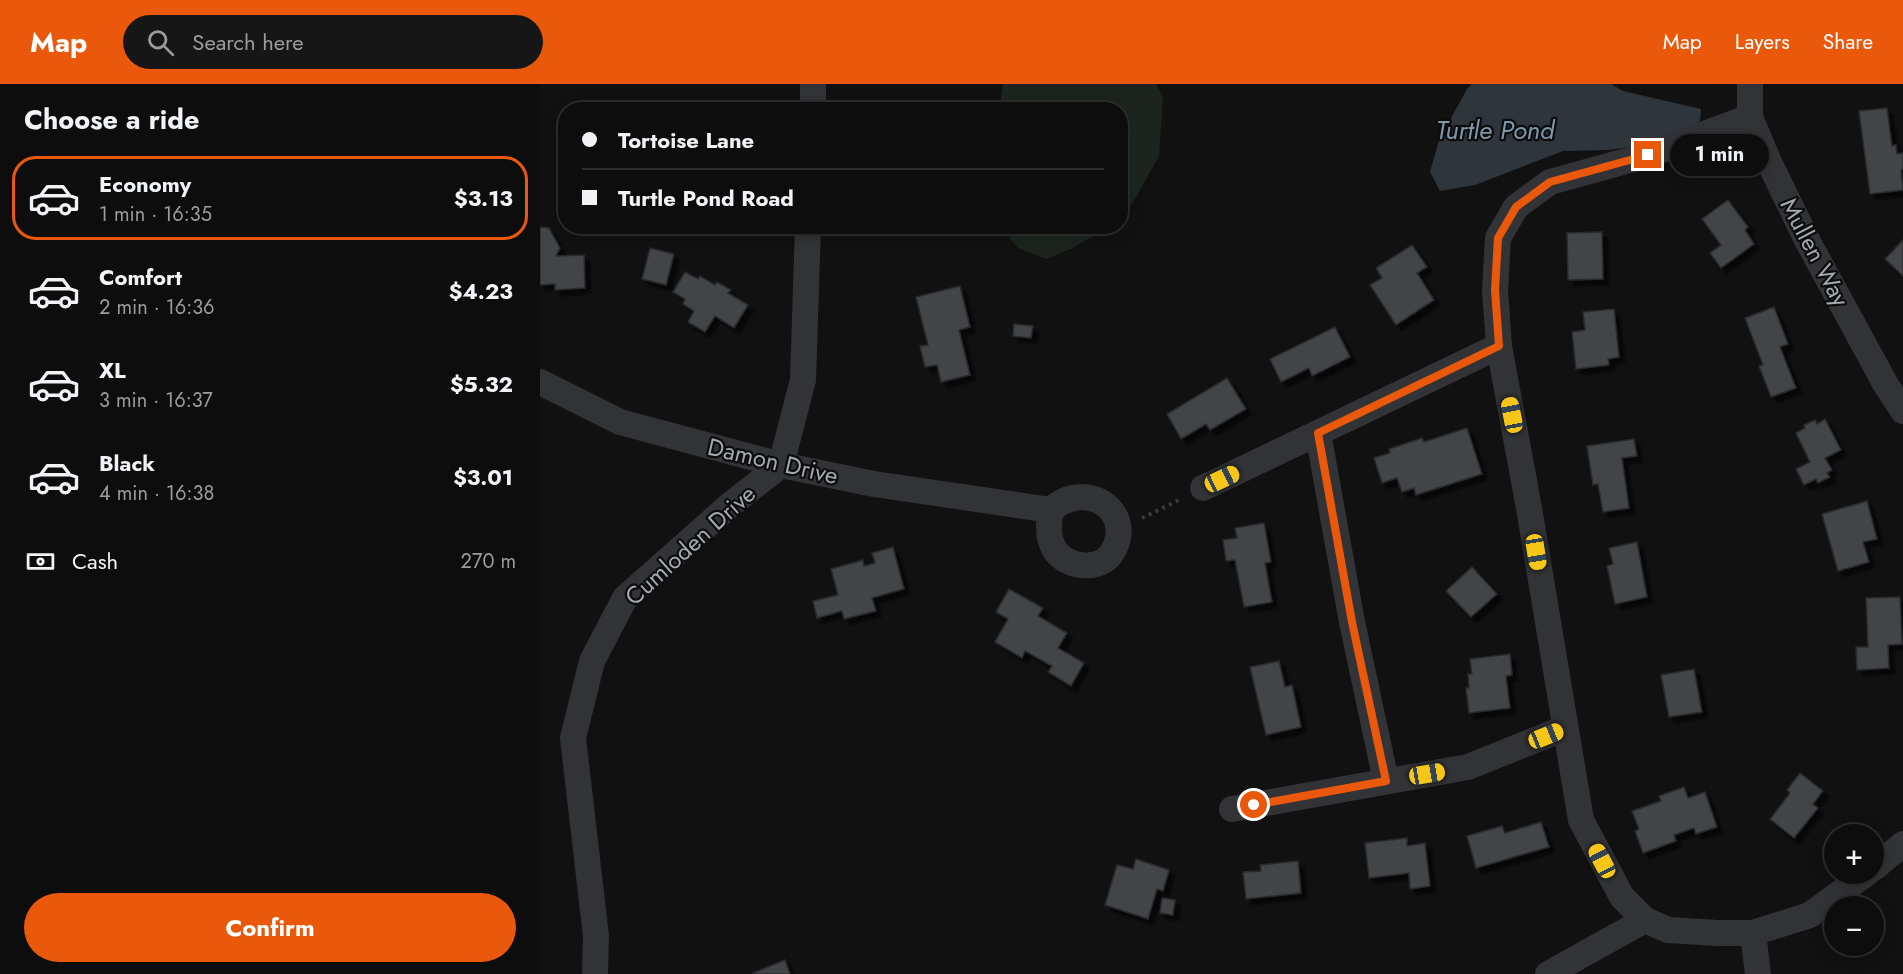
<!DOCTYPE html>
<html lang="en">
<head>
<meta charset="utf-8">
<style>
	body { margin:0; font-family:Jost,sans-serif; background:#161617; color:#f1f3f6; height:100vh; display:flex; flex-direction:column; font-size:22px; white-space:nowrap }
	* { box-sizing:border-box; margin:0 }
	p { font-size:20px; color:#9a9c9e }
	.icon { flex:none; width:33px; height:33px; fill:none; stroke:currentColor; stroke-width:2; stroke-linecap:round; stroke-linejoin:round }
	.map { position:relative; flex:1; overflow:hidden }
	.sheet { display:flex; flex-direction:column; background:#0d0d0e; width:540px }
	.sheet>* { flex:none }
	.banner { position:absolute; left:18px; top:18px; width:570px; height:132px; border-radius:24px; box-shadow:0 3px 15px #0003,0 0 0 2px #2d2d2e; display:grid; align-content:center; height:132px; padding:0 24px; background:#0d0d0e }
	.tools { position:absolute; left:1284px; top:740px; display:grid; gap:12px }
	.tools a { display:grid; place-items:center; width:60px; height:60px; border-radius:50%; background:#0d0d0e; box-shadow:0 3px 15px #0003,0 0 0 2px #2d2d2e; font-size:30px }
	.end { position:absolute; width:27px; height:27px; margin:-14px; border:8px solid #ea580c; background:#fff; box-shadow:0 0 0 3px #fff }
	.from { border-radius:50% }
	.bubble { position:absolute; height:42px; border-radius:21px; background:#0d0d0e; box-shadow:0 3px 15px #0003,0 0 0 2px #2d2d2e; font-size:20px; font-weight:700; line-height:42px; text-align:center }
	.car { position:absolute; width:18px; height:36px; margin:-18px -9px; border-radius:8px; box-shadow:0 0 4px 2px #0007; background:linear-gradient(#f5c518 24%,#345 0 40%,#f5c518 0 76%,#345 0 86%,#f5c518 0) }
	.banner b { display:flex; align-items:center; gap:21px; height:57px; font-size:22px }
	.banner b+b { border-top:2px solid #2d2d2e }
	.banner i { width:15px; height:15px; background:#f1f3f6 }
	ul { padding:0; list-style:none }
	li { display:flex; align-items:center; gap:18px; height:84px; margin:0 12px 9px; padding:0 12px; border:3px solid transparent; border-radius:24px }
	li div { flex:1 }
	li b { display:block; font-size:22px }
	li em { font-style:normal; font-weight:700 }
	li.on { border-color:#ea580c }
	li>.icon { width:54px; height:54px; stroke-width:1.5 }
	h2 { padding:0 24px; font-size:27px; line-height:72px }
	.pay { display:flex; align-items:center; gap:15px; height:66px; padding:0 24px; font-size:22px }
	.pay p { margin-inline-start:auto }
	.cta { display:flex; gap:12px; margin-top:auto; padding:12px 24px }
	.cta a { flex:1; height:69px; border-radius:36px; background:#ea580c; color:#fff; font-size:24px; font-weight:700; line-height:69px; text-align:center }
	header { display:flex; align-items:center; gap:36px; box-sizing:border-box; height:84px; padding:0 30px; background:#ea580c; color:#fff }
	header strong { font-size:28px }
	nav { display:flex; gap:33px; margin-inline-start:auto; font-size:21px }
	.search { width:420px; height:54px; background:#161617; display:flex; align-items:center; gap:15px; box-sizing:border-box; padding:0 21px; border-radius:33px; color:#9a9c9e; font-size:22px }
	main { display:flex; flex:1; min-height:0 }
	.map>svg:first-child { display:block }
	.green { fill:#1d241e }
	.water { fill:#2e363b }
	.building { fill:#424447; stroke:#2b2b2e; stroke-width:1.5; filter:url(#shadow) }
	.lines { fill:none; stroke-linecap:round; stroke-linejoin:round }
	.path { stroke:#383a3d; stroke-width:4; stroke-dasharray:3 4.5; stroke-linecap:butt }
	.minor { stroke:#323336; stroke-width:26 }
	.route { stroke:#ea580c; stroke-width:8 }
	.labels { text-anchor:middle; dominant-baseline:central; stroke-width:4.5; stroke-linejoin:round; paint-order:stroke }
	.street-label { font-size:24px; fill:#a3a9b1; stroke:#0c0c0d }
	.water-label { font-size:26px; font-style:italic; fill:#7d98a9; stroke:#0c0c0d }
</style>
</head>
<body>
<header>
<strong>Map</strong>
<div class="search"><svg class="icon" aria-label="search" viewBox="0 0 24 24"><circle cx="10" cy="10" r="6"/><path d="M15 15l6 6"/></svg>Search here</div>
<nav><a>Map</a><a>Layers</a><a>Share</a></nav>
</header>
<main>
<section class="sheet">
<h2>Choose a ride</h2>
<ul>
<li class="on"><svg class="icon" aria-label="car" viewBox="0 0 24 24"><path d="M5 17H2v-5l4-1 3-4h7l3 4 3 1v5h-3M9 17h6M6 11h13"/><circle cx="7" cy="17" r="2"/><circle cx="17" cy="17" r="2"/></svg><div><b>Economy</b><p>1 min · 16:35</p></div><em>$3.13</em></li>
<li><svg class="icon" aria-label="car" viewBox="0 0 24 24"><path d="M5 17H2v-5l4-1 3-4h7l3 4 3 1v5h-3M9 17h6M6 11h13"/><circle cx="7" cy="17" r="2"/><circle cx="17" cy="17" r="2"/></svg><div><b>Comfort</b><p>2 min · 16:36</p></div><em>$4.23</em></li>
<li><svg class="icon" aria-label="car" viewBox="0 0 24 24"><path d="M5 17H2v-5l4-1 3-4h7l3 4 3 1v5h-3M9 17h6M6 11h13"/><circle cx="7" cy="17" r="2"/><circle cx="17" cy="17" r="2"/></svg><div><b>XL</b><p>3 min · 16:37</p></div><em>$5.32</em></li>
<li><svg class="icon" aria-label="car" viewBox="0 0 24 24"><path d="M5 17H2v-5l4-1 3-4h7l3 4 3 1v5h-3M9 17h6M6 11h13"/><circle cx="7" cy="17" r="2"/><circle cx="17" cy="17" r="2"/></svg><div><b>Black</b><p>4 min · 16:38</p></div><em>$3.01</em></li>
</ul>
<div class="pay"><svg class="icon" aria-label="cash" viewBox="0 0 24 24"><path d="M3 7h18v10H3z"/><circle cx="12" cy="12" r="2"/></svg>Cash<p>270 m</p></div>
<div class="cta"><a>Confirm</a></div>
</section>
<div class="map">
<svg width="1363" height="890" viewBox="0 0 1363 890">
	<defs>
		<filter id="shadow"><feDropShadow dx="5.5" dy="5.5" stdDeviation="1.5" flood-color="#0009"/></filter>
	</defs>
	<rect width="100%" height="100%" fill="#111112"/>
	<!-- green -->
	<g class="green">
		<polygon points="463,0 616,0 623,14 619,72 595,115 581,134 580,26 459,25"/>
		<polygon points="461,143 569,143 531,165 506,175 478,164"/>
	</g>
	<!-- water -->
	<polygon class="water" points="932,0 1071,0 1083,7 1161,25 1160,37 1136,56 1069,66 1023,67 935,101 900,107 890,88 899,56 927,5"/>
	<!-- building -->
	<g class="building">
		<polygon points="1347,24 1352,62 1356,61 1357,70 1363,69 1363,85 1361,86 1363,106 1330,110 1319,27"/>
		<polygon points="1188,116 1208,143 1205,146 1214,160 1181,184 1170,169 1181,161 1162,135"/>
		<polygon points="0,143 9,144 20,164 16,172 44,171 45,204 15,206 15,200 0,201"/>
		<polygon points="1062,148 1063,195 1028,196 1027,149"/>
		<polygon points="1363,156 1363,192 1345,175"/>
		<polygon points="872,161 887,183 877,189 894,216 856,241 830,201 842,194 836,184"/>
		<polygon points="110,164 134,170 126,201 102,195"/>
		<polygon points="145,188 158,195 160,192 175,201 177,198 191,206 188,209 208,221 194,244 175,232 165,248 148,238 154,227 143,220 145,215 133,208"/>
		<polygon points="420,202 430,243 419,246 430,291 401,298 397,281 385,283 380,262 388,261 376,213"/>
		<polygon points="1234,223 1248,260 1240,263 1256,304 1231,313 1219,282 1223,281 1205,234"/>
		<polygon points="1074,225 1079,273 1068,275 1069,281 1036,285 1032,248 1045,246 1043,228"/>
		<polygon points="474,240 493,242 491,254 473,252"/>
		<polygon points="795,243 810,273 772,292 769,284 741,298 730,275"/>
		<polygon points="687,294 706,325 670,346 666,340 641,355 627,330"/>
		<polygon points="1285,335 1301,366 1285,374 1292,386 1287,389 1290,393 1278,399 1276,395 1264,401 1256,385 1270,378 1256,349 1265,344 1264,341 1275,336 1277,340"/>
		<polygon points="927,344 942,390 876,411 874,404 862,408 857,394 842,399 834,374 850,369 849,365 882,354 884,358"/>
		<polygon points="1094,355 1097,372 1082,374 1089,424 1063,428 1058,400 1053,401 1047,362"/>
		<polygon points="1327,417 1337,455 1323,458 1329,478 1298,487 1282,430"/>
		<polygon points="724,439 731,478 725,479 732,518 704,523 695,476 686,477 683,456 697,454 695,444"/>
		<polygon points="1097,458 1107,513 1075,520 1067,482 1073,480 1069,464"/>
		<polygon points="353,463 364,505 332,514 336,527 304,535 302,527 277,534 273,517 298,511 291,485 323,476 324,482 335,479 332,469"/>
		<polygon points="932,483 957,510 931,533 906,507"/>
		<polygon points="469,505 503,524 498,532 527,549 518,564 544,579 531,602 508,588 512,582 485,567 482,574 455,558 468,535 456,528"/>
		<polygon points="1360,513 1362,560 1348,561 1349,584 1317,586 1316,563 1328,563 1326,514"/>
		<polygon points="970,570 972,591 966,592 970,624 929,629 926,604 929,604 928,590 932,590 930,575"/>
		<polygon points="739,577 745,603 752,601 761,643 726,651 710,583"/>
		<polygon points="1154,585 1162,628 1129,633 1121,591"/>
		<polygon points="1260,689 1283,707 1273,720 1278,724 1254,754 1230,735 1250,709 1247,706"/>
		<polygon points="1144,703 1148,714 1165,708 1177,743 1156,750 1154,744 1134,751 1136,757 1103,769 1095,747 1099,745 1092,727 1121,717 1119,712"/>
		<polygon points="1001,738 1009,763 936,784 927,752 962,742 965,749"/>
		<polygon points="867,754 867,762 885,759 890,802 870,805 869,789 829,794 825,759"/>
		<polygon points="596,775 629,786 623,807 617,805 608,835 565,821 577,781 593,785"/>
		<polygon points="758,777 761,809 706,815 703,788 721,787 720,781"/>
		<polygon points="622,814 635,816 633,831 620,829"/>
		<polygon points="245,876 250,890 214,890 213,889"/>
	</g>
	<g class="lines">
		<!-- path -->
		<polyline class="path" points="602,434 641,415"/>
		<!-- minor -->
		<g class="minor">
			<polyline points="1210,0 1210,33 1229,78 1267,156 1346,301 1363,327"/>
			<polyline points="273,26 273,0"/>
			<path d="M0 298 80 338 241 381 334 400 511 426C514 424 518 420 522 418 558 400 595 435 571 470 559 488 525 483 515 466 507 454 508 440 511 426"/>
			<polyline points="778,349 812,538 846,697"/>
			<polyline points="663,404 959,262"/>
			<polyline points="692,725 928,683 1025,644"/>
			<polyline points="1334,784 1363,760"/>
			<polyline points="1105,836 1082,813 1041,736 989,424 959,262 955,206 958,154 976,123 1010,98 1108,71 1210,33"/>
			<polyline points="1213,849 1270,831 1327,789"/>
			<polyline points="55,890 56,852 33,654 52,577 85,514 190,421 241,381 263,296 268,142"/>
			<polyline points="1008,890 1105,836 1128,846 1178,849 1213,849 1218,890"/>
		</g>
	</g>
	<g class="lines">
		<!-- route -->
		<polyline class="route" points="714,721 846,697 812,538 778,349 959,262 955,206 958,154 976,123 1010,98 1108,71"/>
	</g>
	<g class="labels">
		<!-- street labels -->
		<g class="street-label">
			<text transform="translate(1275 168) rotate(62)">Mullen Way</text>
			<text transform="translate(233 377) rotate(13)">Damon Drive</text>
			<text transform="translate(150 461) rotate(-42)">Cumloden Drive</text>
		</g>
		<!-- water labels -->
		<g class="water-label">
			<text x="955" y="46">Turtle Pond</text>
		</g>
	</g>
</svg>
<div class="tools">
<a>+</a>
<a>−</a>
</div>
<i class="end from" style="left:714px;top:721px"></i>
<i class="end" style="left:1108px;top:71px"></i>
<div class="bubble" style="left:1130px;top:50px;width:99px">1 min</div>
<i class="car" style="left:972px;top:331px;rotate:349deg"></i>
<i class="car" style="left:682px;top:395px;rotate:65deg"></i>
<i class="car" style="left:996px;top:468px;rotate:171deg"></i>
<i class="car" style="left:1006px;top:652px;rotate:68deg"></i>
<i class="car" style="left:887px;top:690px;rotate:80deg"></i>
<i class="car" style="left:1062px;top:777px;rotate:332deg"></i>
<div class="banner">
<b><i class="from"></i>Tortoise Lane</b>
<b><i></i>Turtle Pond Road</b>
</div>
</div>
</main>
</body>
</html>
